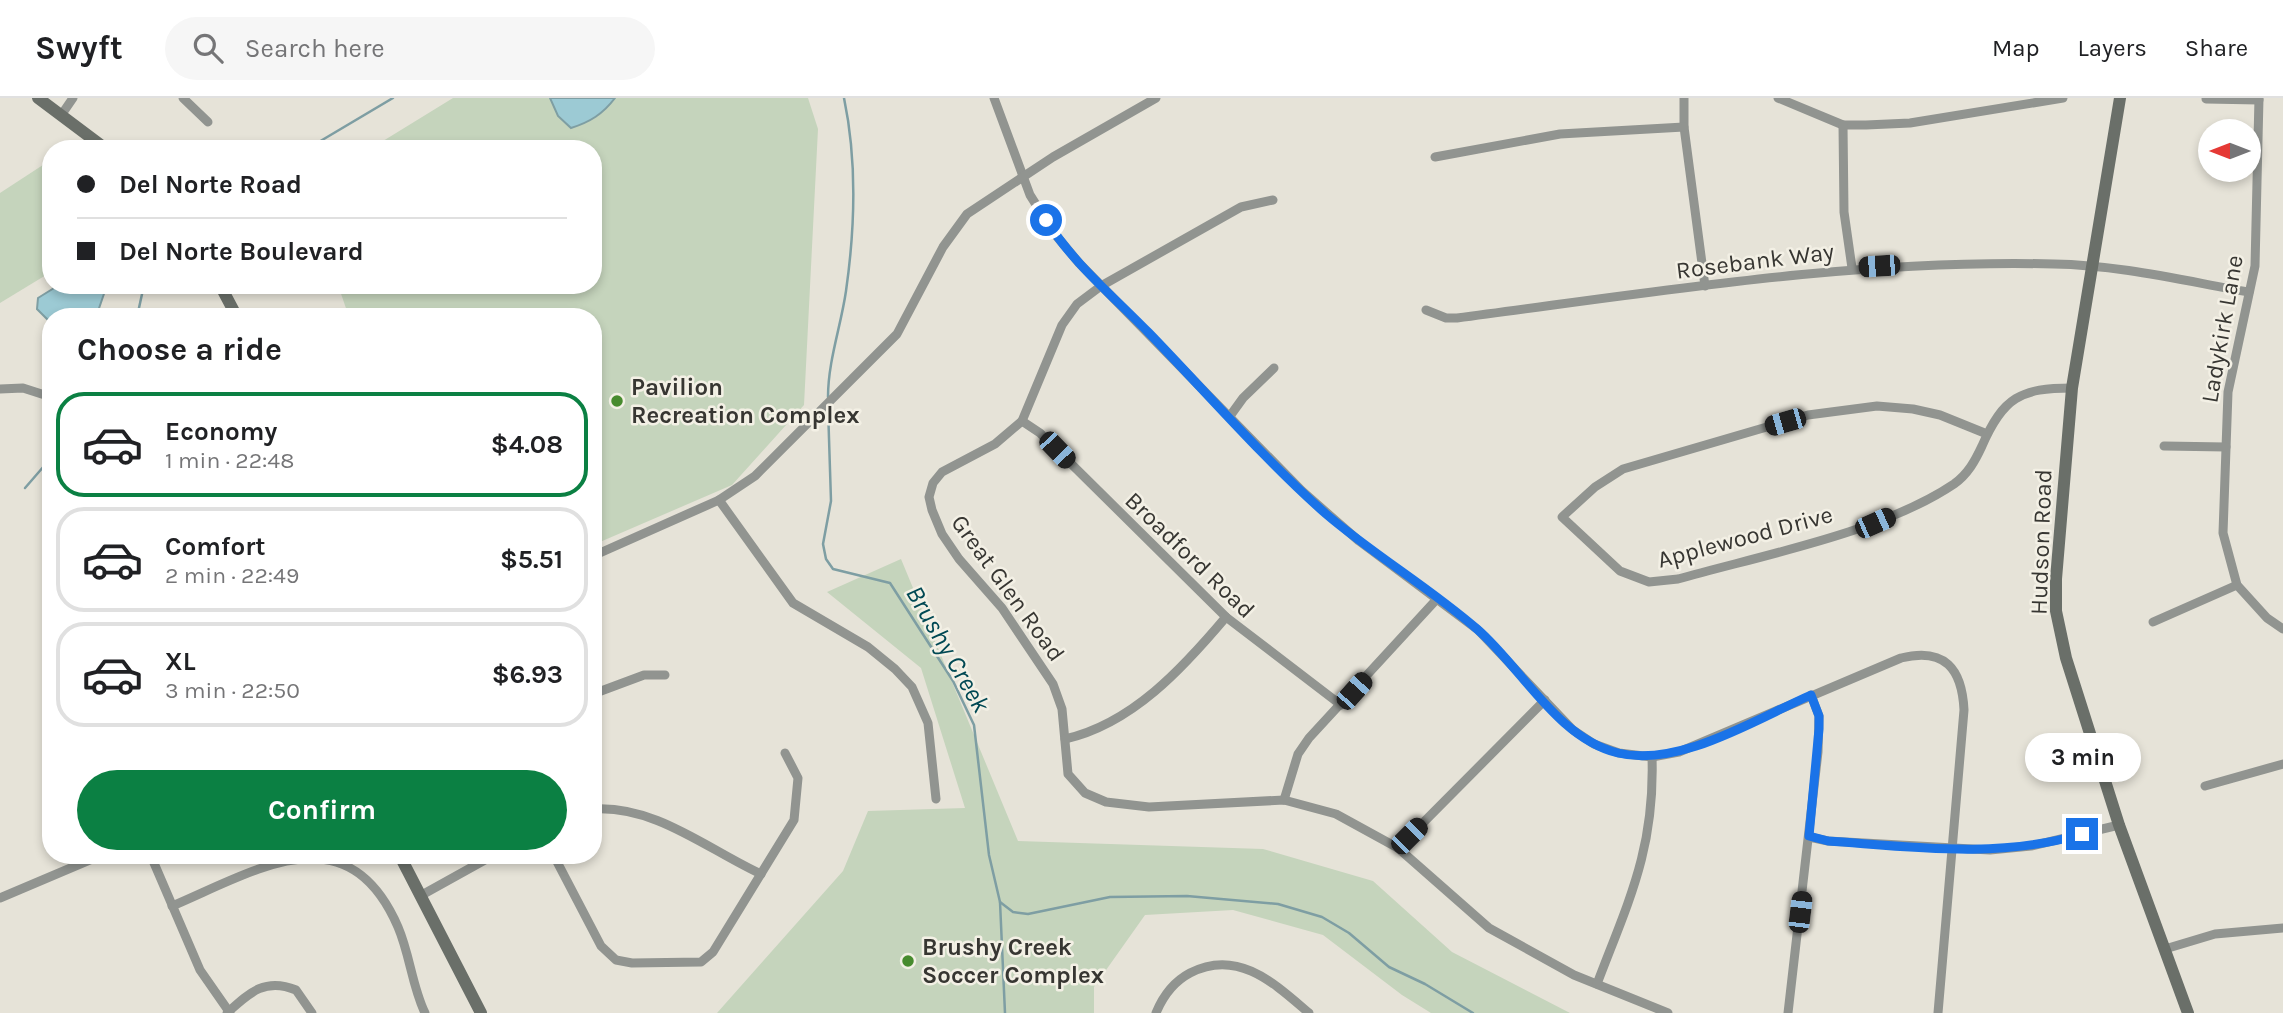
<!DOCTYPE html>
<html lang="en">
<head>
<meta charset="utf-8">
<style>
	body { margin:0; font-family:Karla,sans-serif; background:#f6f6f6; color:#202124; height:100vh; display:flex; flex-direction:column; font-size:26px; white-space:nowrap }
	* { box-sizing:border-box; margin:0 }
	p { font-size:23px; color:#757577 }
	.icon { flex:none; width:38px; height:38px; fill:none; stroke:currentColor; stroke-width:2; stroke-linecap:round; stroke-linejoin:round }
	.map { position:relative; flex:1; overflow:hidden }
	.sheet { position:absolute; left:42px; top:210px; width:560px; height:556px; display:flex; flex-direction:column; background:#fff; border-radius:28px; box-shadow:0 4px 10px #0003 }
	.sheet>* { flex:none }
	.guide { position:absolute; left:42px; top:42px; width:560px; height:154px; border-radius:28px; box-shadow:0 4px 10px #0003; display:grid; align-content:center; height:154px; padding:0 35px; background:#fff }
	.needle { width:46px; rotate:270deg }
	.controls { position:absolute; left:2198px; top:21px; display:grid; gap:14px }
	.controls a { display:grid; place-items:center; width:63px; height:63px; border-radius:50%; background:#fff; box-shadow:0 4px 10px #0003; font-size:35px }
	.end { position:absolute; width:32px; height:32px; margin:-16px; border:9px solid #1a73e8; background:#fff; box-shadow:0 0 0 4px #fff }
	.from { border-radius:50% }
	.bubble { position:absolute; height:49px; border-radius:24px; background:#fff; box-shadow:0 4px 10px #0003; font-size:23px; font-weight:700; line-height:49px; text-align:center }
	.car { position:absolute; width:21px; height:42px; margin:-21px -10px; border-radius:9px; box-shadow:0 0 5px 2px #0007; background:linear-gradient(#222 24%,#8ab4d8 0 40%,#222 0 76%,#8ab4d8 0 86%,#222 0) }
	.guide b { display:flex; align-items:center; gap:24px; height:66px; font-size:26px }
	.guide b+b { border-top:2px solid #e0e0e0 }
	.guide i { width:18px; height:18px; background:#202124 }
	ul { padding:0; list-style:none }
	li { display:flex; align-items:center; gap:21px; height:105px; margin:0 14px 10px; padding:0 21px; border:4px solid #e0e0e0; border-radius:28px }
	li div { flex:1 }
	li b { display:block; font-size:26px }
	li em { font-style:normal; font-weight:700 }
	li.selected { border-color:#0b8043 }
	li>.icon { width:63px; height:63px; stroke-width:1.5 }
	h2 { padding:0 35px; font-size:32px; line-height:84px }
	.primary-button { display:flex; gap:14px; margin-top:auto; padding:14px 35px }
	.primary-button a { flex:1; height:80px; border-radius:42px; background:#0b8043; color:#fff; font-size:28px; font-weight:700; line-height:80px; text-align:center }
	header { display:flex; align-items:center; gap:42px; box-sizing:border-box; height:98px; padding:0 35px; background:#fff; border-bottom:2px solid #e0e0e0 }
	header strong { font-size:33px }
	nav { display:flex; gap:38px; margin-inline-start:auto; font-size:24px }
	.search { width:490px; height:63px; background:#f6f6f6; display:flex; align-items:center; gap:18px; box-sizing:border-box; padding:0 24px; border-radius:38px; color:#757577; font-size:26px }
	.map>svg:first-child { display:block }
	.green { fill:#c5d4bc }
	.water { fill:#9ccad4; stroke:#7e9ea3; stroke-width:2 }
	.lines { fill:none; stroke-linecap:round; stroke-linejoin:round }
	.stream { stroke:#7e9ea3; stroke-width:2.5 }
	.street { stroke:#919490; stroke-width:9 }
	.secondary { stroke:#6a6f69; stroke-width:12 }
	.route { stroke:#1a73e8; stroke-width:9 }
	.poi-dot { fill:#478b2e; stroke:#f3f0e5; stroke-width:2.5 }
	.labels { text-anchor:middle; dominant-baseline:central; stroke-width:5; stroke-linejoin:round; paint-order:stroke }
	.street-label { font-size:24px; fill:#373632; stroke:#f3f0e5 }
	.poi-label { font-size:24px; font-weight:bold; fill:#373632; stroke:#f3f0e5; text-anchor:start }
	.water-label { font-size:26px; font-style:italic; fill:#004853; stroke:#f3f0e5 }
</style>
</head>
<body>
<header>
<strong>Swyft</strong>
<div class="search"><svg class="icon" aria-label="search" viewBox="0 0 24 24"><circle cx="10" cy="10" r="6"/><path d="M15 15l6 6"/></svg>Search here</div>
<nav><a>Map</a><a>Layers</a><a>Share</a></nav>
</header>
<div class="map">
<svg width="2283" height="915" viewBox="0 0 2283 915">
	<rect width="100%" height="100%" fill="#e6e3d8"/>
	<!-- green -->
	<g class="green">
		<polygon points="453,0 808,0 818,31 804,307 732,387 593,447 593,219 349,219 338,187 593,187 593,51 370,51"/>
		<polygon points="49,63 51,174 0,205 0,95"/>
		<polygon points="901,461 1018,743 1263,751 1373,783 1452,854 1570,915 1431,915 1402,897 1323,837 1233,812 1145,817 1094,889 1094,915 717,915 843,773 868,713 965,710 921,570 827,494"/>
	</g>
	<!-- water -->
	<g class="water">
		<path d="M550 0H615C603 16 590 24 571 30L558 18Z"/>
		<polygon points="59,187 107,187 96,219 51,219 51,225 37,211 38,200"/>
	</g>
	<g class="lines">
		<!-- stream -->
		<g class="stream">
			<polyline points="307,51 393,0"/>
			<polyline points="137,219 144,187"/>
			<path d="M828 299C828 263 841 228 846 193 855 130 857 62 844 0"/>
			<polyline points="828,309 831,403 823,446 826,461 833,471 890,485 953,583 974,627 989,757 1000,804 1005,915"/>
			<polyline points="25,390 51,360"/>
			<polyline points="1000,804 1013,814 1028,816 1110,799 1187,798 1278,806 1322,819 1349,835 1389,869 1425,886 1473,915"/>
		</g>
		<!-- street -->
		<g class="street">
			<polyline points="183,0 208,24"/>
			<path d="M994 0 1030 97 1054 135 1079 165 1302 393 1359 443 1478 532 1573 632 1594 646 1619 655 1652 659 1679 654 1901 560C1945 549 1962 571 1964 612L1938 915"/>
			<polyline points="1684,0 1684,29 1705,188"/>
			<polyline points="1778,0 1843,27 1866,27 1910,25 2063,0"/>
			<polyline points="2259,0 2255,168 2228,294 2223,435 2237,487 2267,520 2283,531"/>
			<polyline points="2206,1 2259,2"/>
			<polyline points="62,16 73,0"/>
			<polyline points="1843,27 1844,114 1852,170"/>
			<polyline points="1435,59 1560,36 1684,29"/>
			<polyline points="1273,102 1241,109 1101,188 1077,206 1062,227 1022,323 995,346 942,374 933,385 929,399 932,412 942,436 959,461 1002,510 1053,586 1062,611 1068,676 1085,695 1106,704 1149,709 1284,702 1336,716 1398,750 1489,830 1574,877 1668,915"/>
			<path d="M1426 212 1446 220H1457C1656 194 1853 161 2054 166 2119 167 2185 183 2249 194"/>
			<polyline points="0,291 23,290 51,299"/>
			<polyline points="1230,318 1243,300 1274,270"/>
			<polyline points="1022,323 1040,335 1226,519 1341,607"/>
			<path d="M1987 336 1940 317 1913 311 1877 308 1808 317 1623 371 1595 389 1562 419 1620 473 1649 484 1678 481C1763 457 1883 434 1954 386 1968 376 1975 363 1982 348 2003 299 2021 290 2072 290"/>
			<polyline points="2164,348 2226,349"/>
			<polyline points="719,402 793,505 868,549 895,571 912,589 928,625 936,701"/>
			<polyline points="593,458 719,402 755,378 897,236 943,149 967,116 1053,59 1156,0"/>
			<polyline points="2153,524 2237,487"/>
			<polyline points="593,596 644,577 665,577"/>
			<path d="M1065 641C1132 626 1183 570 1226 519"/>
			<polyline points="2205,688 2283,666"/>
			<polyline points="1284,702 1298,656 1309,640 1436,502"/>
			<path d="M593 711C655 707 707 751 761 776"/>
			<polyline points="1809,739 1828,743 1990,752 2031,748 2119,727"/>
			<polyline points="1398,750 1545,602"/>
			<polyline points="151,758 200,872 230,915"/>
			<polyline points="554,758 601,848 616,862 632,865 701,864 713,854 794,722 798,680 785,655"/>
			<polyline points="420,798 492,758"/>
			<polyline points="0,800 99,758"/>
			<path d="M172 808C255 773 347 712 398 829 410 857 412 888 425 915"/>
			<polyline points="2165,851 2215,836 2283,830"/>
			<path d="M1597 886C1628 804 1655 752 1652 659"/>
			<path d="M227 915C249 895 265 879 296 892L312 915"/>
			<path d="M1156 915C1163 898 1173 884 1190 875 1238 850 1275 886 1309 915"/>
			<polyline points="1788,915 1818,654 1819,618 1811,597"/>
		</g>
		<!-- secondary -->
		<g class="secondary">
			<polyline points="38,0 106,51"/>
			<polyline points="2120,0 2072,290 2056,481 2056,513 2066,560 2119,727 2188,915"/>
			<polyline points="220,187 237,219"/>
			<polyline points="400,758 481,915"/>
		</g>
	</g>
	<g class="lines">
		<!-- route -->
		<path class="route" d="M1046 122C1073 165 1113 198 1149 235 1207 295 1263 360 1326 416 1374 457 1430 490 1477 531 1522 570 1557 640 1618 655 1679 670 1756 621 1811 597L1819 618V631L1809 738 1828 743C1913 749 1998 761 2082 736"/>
	</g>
	<!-- markers -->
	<g class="poi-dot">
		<circle cx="617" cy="303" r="7"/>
		<circle cx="908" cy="863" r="7"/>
	</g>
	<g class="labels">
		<!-- street labels -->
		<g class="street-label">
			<text transform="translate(1755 163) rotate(-7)">Rosebank Way</text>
			<text transform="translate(2222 231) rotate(-80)">Ladykirk Lane</text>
			<text transform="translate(1745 439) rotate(-15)">Applewood Drive</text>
			<text transform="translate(2041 444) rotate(-88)">Hudson Road</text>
			<text transform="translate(1190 457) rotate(44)">Broadford Road</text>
			<text transform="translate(1008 490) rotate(54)">Great Glen Road</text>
		</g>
		<!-- poi labels -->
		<g class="poi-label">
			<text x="631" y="289">Pavilion<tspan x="631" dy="28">Recreation Complex</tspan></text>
			<text x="922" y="849">Brushy Creek<tspan x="922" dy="28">Soccer Complex</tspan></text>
		</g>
		<!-- water labels -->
		<g class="water-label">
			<text transform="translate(948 551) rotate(60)">Brushy Creek</text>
		</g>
	</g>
</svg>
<div class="controls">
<a><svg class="needle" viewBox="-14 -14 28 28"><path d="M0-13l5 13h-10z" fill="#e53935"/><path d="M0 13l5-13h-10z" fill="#757577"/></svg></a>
</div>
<i class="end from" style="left:1046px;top:122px"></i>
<i class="end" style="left:2082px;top:736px"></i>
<div class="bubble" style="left:2025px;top:635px;width:116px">3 min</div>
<i class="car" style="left:1879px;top:168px;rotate:266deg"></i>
<i class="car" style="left:1785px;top:324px;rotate:254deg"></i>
<i class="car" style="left:1057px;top:352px;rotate:136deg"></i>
<i class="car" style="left:1875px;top:425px;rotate:66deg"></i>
<i class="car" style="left:1354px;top:593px;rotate:42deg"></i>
<i class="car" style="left:1409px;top:738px;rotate:45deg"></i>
<i class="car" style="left:1800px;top:814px;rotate:7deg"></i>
<div class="guide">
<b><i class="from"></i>Del Norte Road</b>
<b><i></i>Del Norte Boulevard</b>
</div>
<section class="sheet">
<h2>Choose a ride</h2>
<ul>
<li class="selected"><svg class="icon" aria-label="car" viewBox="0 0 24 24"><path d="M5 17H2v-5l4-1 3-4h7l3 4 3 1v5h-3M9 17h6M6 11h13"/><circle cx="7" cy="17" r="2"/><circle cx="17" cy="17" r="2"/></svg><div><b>Economy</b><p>1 min · 22:48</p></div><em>$4.08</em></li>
<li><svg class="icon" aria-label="car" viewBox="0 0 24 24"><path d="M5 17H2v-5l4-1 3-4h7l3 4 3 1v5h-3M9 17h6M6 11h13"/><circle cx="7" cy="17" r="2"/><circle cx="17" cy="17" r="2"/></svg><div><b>Comfort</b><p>2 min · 22:49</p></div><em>$5.51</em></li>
<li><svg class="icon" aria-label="car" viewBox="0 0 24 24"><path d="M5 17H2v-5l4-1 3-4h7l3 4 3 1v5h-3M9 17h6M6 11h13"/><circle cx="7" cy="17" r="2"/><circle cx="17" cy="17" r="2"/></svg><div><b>XL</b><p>3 min · 22:50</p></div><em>$6.93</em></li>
</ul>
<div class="primary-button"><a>Confirm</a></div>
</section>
</div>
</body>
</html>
